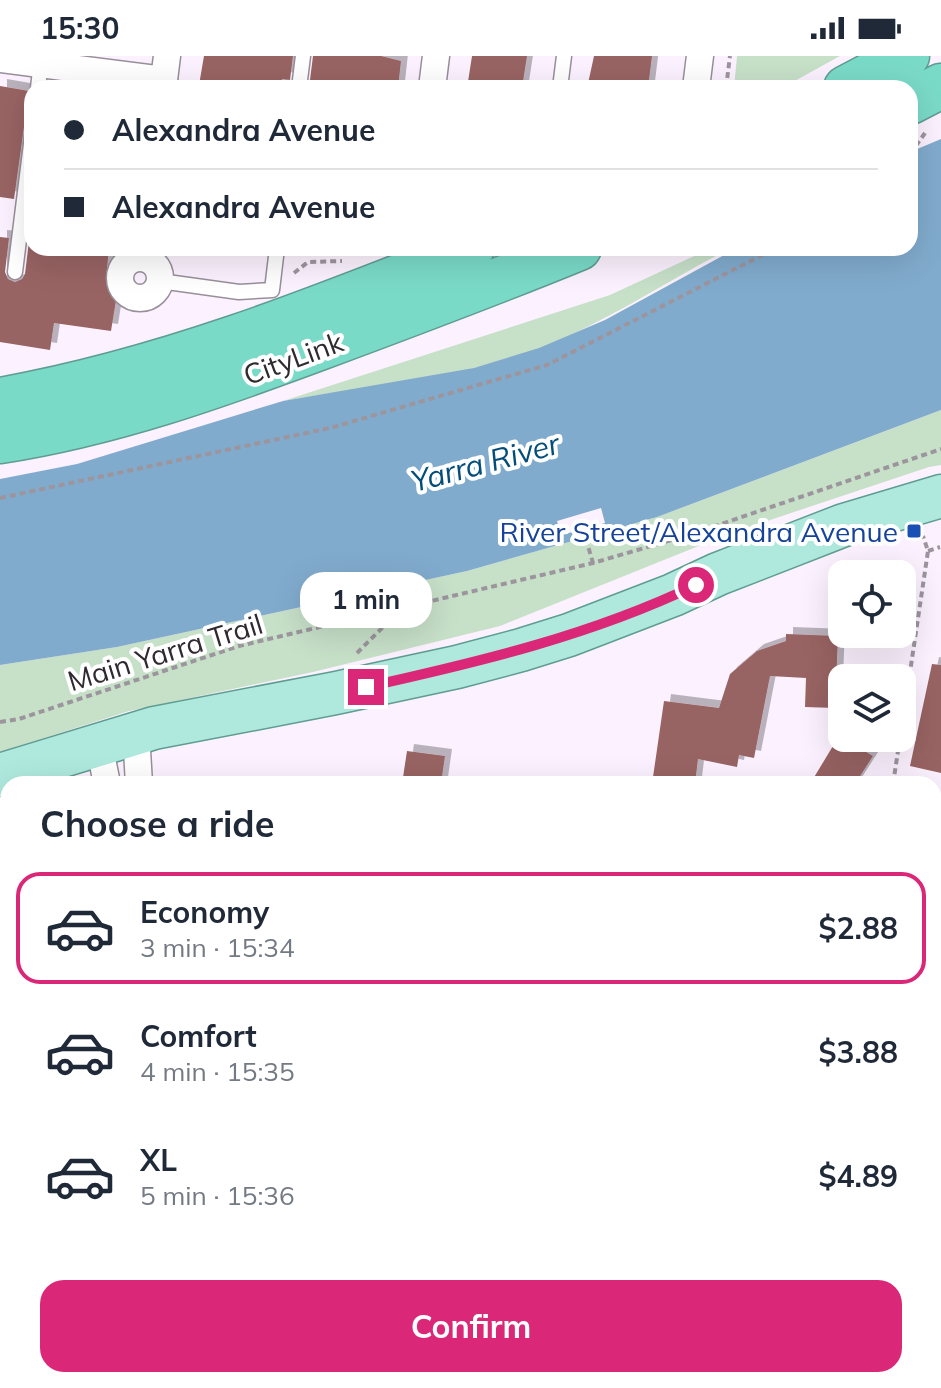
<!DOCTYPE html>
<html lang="en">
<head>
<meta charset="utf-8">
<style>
	body { margin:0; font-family:Mulish,sans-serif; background:#f6f6f7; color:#1f2937; height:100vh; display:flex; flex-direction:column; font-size:30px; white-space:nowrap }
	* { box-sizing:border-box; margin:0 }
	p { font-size:26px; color:#747a83 }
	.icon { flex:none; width:44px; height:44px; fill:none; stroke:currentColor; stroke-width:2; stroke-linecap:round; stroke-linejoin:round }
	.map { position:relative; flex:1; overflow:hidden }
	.drawer { position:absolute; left:0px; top:720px; width:942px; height:612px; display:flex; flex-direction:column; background:#fff; border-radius:24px 24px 0 0; box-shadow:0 8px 32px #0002 }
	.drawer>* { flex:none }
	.top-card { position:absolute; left:24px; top:24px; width:894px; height:176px; border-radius:24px; box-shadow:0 8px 32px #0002; display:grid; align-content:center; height:176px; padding:0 40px; background:#fff }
	.buttons { position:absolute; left:828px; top:504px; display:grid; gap:16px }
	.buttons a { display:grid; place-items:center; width:88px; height:88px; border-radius:16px; background:#fff; box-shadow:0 8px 32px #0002; font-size:40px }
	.end { position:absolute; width:36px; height:36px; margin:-18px; border:10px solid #db2777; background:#fff; box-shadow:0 0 0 4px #fff }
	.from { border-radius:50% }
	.bubble { position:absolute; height:56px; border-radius:24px; background:#fff; box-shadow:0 8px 32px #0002; font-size:26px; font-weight:700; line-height:56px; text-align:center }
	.top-card b { display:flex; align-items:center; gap:28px; height:76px; font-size:30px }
	.top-card b+b { border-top:2px solid #e0e1e3 }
	.top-card i { width:20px; height:20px; background:#1f2937 }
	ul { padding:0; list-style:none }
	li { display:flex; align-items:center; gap:24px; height:112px; margin:0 16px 12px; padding:0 24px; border:4px solid transparent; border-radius:24px }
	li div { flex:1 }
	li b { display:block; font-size:30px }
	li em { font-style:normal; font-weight:700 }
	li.selected { border-color:#db2777 }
	li>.icon { width:72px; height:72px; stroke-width:1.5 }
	h2 { padding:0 40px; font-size:36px; line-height:96px }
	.button { display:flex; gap:16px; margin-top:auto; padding:16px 40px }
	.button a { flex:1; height:92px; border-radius:24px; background:#db2777; color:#fff; font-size:32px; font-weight:700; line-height:92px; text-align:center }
	.status { display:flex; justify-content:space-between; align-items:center; height:56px; padding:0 40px; background:#fff; direction:ltr }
	.status svg { height:22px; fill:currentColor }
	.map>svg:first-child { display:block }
	.green { fill:#c7e0c8 }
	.water { fill:#81abcd }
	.pier { fill:#fcf2ff }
	.building { fill:#986463; filter:url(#shadow) }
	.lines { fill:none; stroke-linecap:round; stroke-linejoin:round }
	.lane-casing { stroke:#998f9b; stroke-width:17 }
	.street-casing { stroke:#998f9b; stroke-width:29 }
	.primary-casing { stroke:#5f9c92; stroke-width:45 }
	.highway-casing { stroke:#5f9c92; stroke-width:47 }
	.path { stroke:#9c959e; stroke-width:4; stroke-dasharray:6 4; stroke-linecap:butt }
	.lane { stroke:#fff; stroke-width:14 }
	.street { stroke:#fff; stroke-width:26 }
	.primary { stroke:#afe9de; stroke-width:42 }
	.highway { stroke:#7adac8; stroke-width:44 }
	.route { stroke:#db2777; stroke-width:10 }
	.transit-dot { fill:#1a4fb4; stroke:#fff; stroke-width:3 }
	.labels { text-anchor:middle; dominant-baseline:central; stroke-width:8; stroke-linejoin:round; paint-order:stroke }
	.street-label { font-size:28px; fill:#2e2a2f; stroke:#fff }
	.transit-label { font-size:28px; fill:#164399; stroke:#fff; text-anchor:end }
	.water-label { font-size:30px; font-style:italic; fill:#034d7a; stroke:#fff }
</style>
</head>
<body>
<div class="status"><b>15:30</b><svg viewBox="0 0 49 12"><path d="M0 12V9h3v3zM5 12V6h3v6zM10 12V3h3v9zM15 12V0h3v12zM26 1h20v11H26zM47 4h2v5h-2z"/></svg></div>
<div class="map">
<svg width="941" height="1332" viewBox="0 0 941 1332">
	<defs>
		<filter id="shadow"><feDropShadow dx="7" dy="-7" stdDeviation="0" flood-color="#0004"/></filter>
	</defs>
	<rect width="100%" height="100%" fill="#fcf2ff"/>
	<!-- green -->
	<g class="green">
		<polygon points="737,0 840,0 782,32 734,32"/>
		<path d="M718 192H731C667 225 608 265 541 292 463 322 366 331 283 345L610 239 705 195Z"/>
		<polygon points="941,354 941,409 929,411 731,477 500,570 313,616 129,655 0,696 0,609 117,591 467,515 657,461"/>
	</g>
	<!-- water -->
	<polygon class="water" points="941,83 941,354 657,461 467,515 117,591 0,609 0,423 77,408 283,345 474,312 539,292 605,264 737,192 910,192 910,96"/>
	<!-- pier -->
	<polygon class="pier" points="601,452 605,467 587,472 590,484 583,486 580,474 561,479 557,465"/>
	<!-- building -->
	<g class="building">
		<polygon points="204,0 293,0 290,24 282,23 281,32 221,32 199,29"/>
		<polygon points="313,0 381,0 401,5 398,32 332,32 332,25 310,24"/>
		<polygon points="472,0 527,0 522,32 467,32"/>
		<polygon points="594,0 652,0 648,32 587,32"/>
		<polygon points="0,30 29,35 14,143 0,141"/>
		<polygon points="0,181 9,182 5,216 8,223 15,226 22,223 25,218 29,185 32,185 32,192 109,192 106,224 119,226 111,275 54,267 50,294 0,286"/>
		<polygon points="786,578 838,580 835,652 805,651 806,622 770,620 754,702 739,699 737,711 698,703 695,728 652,728 664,645 719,652 730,618 757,595 786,585"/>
		<polygon points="932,608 941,609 941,717 910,710"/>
		<polygon points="839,680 873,700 855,728 810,728"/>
		<polygon points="407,695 445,700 441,728 402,728"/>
	</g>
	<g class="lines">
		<!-- lane casing -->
		<g class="lane-casing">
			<g id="lane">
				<polyline points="38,32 41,5"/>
				<polyline points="299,32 303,0"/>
				<polyline points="560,32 564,0"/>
				<polyline points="15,216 32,80"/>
				<polyline points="160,225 239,236 272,234 277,192"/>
				<polyline points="197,1332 198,1324"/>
			</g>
		</g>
		<!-- street casing -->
		<g class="street-casing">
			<g id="street">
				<polyline points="0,3 164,24"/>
				<polyline points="163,32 167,0"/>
				<polyline points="432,32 436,0"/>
				<polyline points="696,32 700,0"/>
				<circle cx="140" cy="222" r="20"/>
				<polyline points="136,677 139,728"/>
				<polyline points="99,688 107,728"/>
				<polyline points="43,1332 44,1324"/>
				<polyline points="357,1332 359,1324"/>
				<polyline points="793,1332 795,1324"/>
			</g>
		</g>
		<!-- primary casing -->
		<g class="primary-casing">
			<polyline id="primary" points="0,719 154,672 336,637 457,611 521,594 569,579 673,539 718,518 844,469 941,440"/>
		</g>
		<!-- highway casing -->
		<g class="highway-casing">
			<g id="highway">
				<polyline points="846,32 907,0"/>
				<polyline points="910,46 941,30"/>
				<path d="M0 344C164 315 318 253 472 192"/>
				<path d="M0 385C111 368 217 330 322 291 408 259 494 227 579 192"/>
			</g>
		</g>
		<!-- path -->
		<g class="path">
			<polyline points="726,32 730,0"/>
			<polyline points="910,98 925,77"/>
			<polyline points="294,217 308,206 342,205"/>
			<polyline points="0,442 330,372 547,309 776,192"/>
			<polyline points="583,473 593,507"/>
			<polyline points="928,495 940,491"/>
			<polyline points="357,597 388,566 394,553"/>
			<polyline points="0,666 19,663 239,590 593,507 692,478 941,393"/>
			<polyline points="902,670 928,495 923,480"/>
			<polyline points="893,728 900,682"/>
		</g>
		<!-- lane -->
		<use href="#lane" class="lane"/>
		<!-- street -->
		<use href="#street" class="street"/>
		<!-- primary -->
		<use href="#primary" class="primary"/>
		<!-- highway -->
		<use href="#highway" class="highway"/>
	</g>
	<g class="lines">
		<!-- route -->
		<path class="route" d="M366 631C479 606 592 579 696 529"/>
	</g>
	<!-- markers -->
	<rect class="transit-dot" x="906" y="467" width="16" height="16" rx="4"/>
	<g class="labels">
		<!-- street labels -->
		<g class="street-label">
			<text transform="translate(293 302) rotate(-20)">CityLink</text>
			<text transform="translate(165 596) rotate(-17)">Main Yarra Trail</text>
		</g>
		<!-- transit labels -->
		<g class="transit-label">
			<text x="898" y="475">River Street/Alexandra Avenue</text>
		</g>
		<!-- water labels -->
		<g class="water-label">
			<text transform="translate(485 406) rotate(-15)">Yarra River</text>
		</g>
	</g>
</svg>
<div class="buttons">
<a><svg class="icon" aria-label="locate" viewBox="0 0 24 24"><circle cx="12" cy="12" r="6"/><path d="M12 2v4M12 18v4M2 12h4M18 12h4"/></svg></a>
<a><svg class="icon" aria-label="layers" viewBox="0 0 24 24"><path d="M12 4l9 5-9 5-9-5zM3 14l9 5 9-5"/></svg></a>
</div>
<i class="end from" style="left:696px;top:529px"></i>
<i class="end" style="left:366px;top:631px"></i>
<div class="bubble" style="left:300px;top:516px;width:132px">1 min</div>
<div class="top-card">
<b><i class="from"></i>Alexandra Avenue</b>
<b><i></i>Alexandra Avenue</b>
</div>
<section class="drawer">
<h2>Choose a ride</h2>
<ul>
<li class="selected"><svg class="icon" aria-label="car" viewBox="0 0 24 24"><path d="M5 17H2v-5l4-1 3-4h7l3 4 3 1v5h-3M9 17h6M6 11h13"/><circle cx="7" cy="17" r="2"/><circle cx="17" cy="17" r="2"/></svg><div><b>Economy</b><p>3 min · 15:34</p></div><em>$2.88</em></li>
<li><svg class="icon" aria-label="car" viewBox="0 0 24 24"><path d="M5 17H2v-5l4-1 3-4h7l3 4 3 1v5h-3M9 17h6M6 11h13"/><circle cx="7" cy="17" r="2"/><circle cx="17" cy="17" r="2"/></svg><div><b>Comfort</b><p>4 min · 15:35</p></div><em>$3.88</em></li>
<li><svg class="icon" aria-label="car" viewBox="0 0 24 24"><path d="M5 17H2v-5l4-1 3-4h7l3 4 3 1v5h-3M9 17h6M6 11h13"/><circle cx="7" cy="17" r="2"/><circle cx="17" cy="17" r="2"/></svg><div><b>XL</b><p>5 min · 15:36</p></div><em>$4.89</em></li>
</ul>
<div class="button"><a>Confirm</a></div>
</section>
</div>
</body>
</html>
